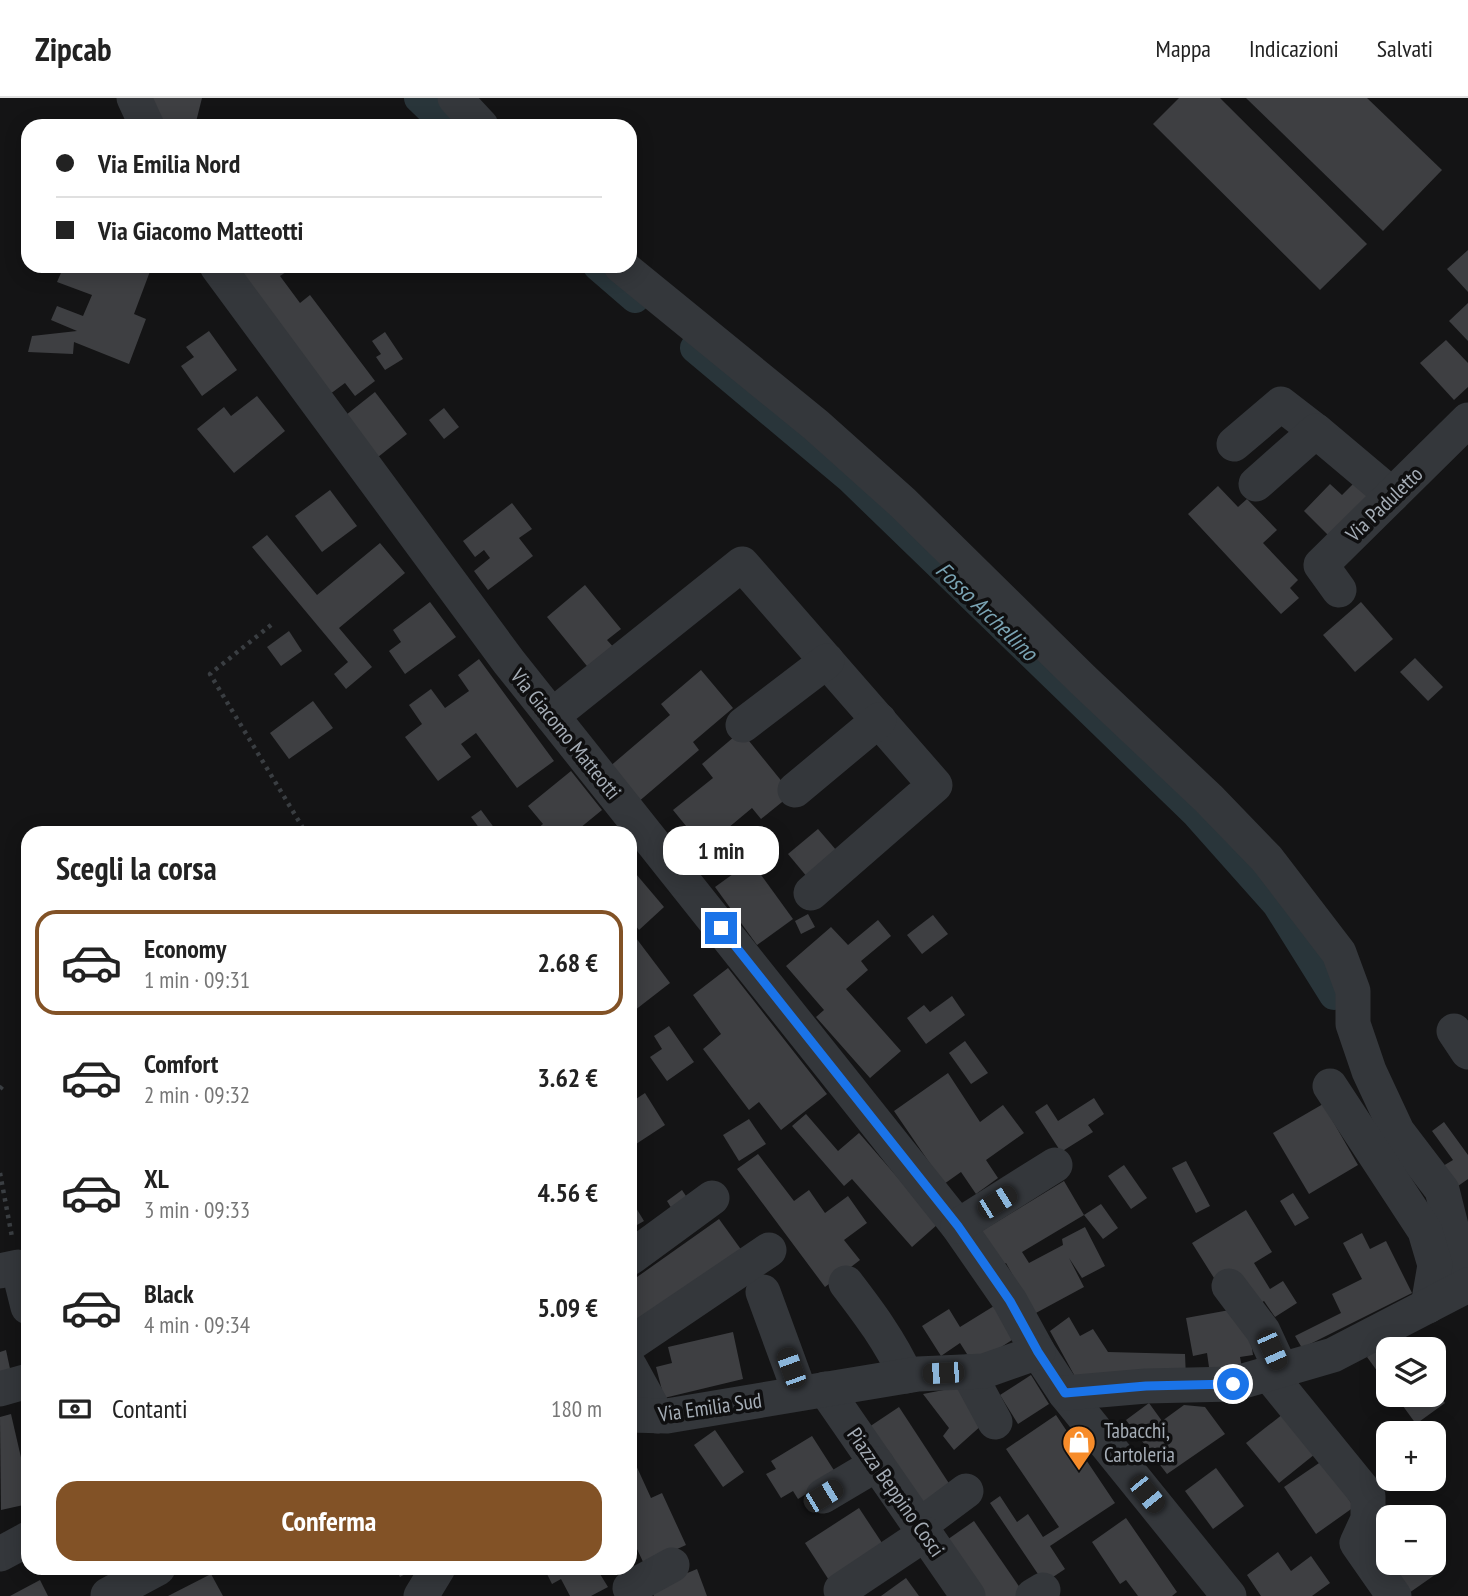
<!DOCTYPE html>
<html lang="it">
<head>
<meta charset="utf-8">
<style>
	body { margin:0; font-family:"PT Sans Narrow",sans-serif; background:#f2f2f2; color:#222; height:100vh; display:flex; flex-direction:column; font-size:26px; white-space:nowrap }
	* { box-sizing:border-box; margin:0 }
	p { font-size:23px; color:#767676 }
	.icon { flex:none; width:38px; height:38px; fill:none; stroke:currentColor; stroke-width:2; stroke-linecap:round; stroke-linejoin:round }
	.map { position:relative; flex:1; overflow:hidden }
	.sheet { position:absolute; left:21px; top:728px; width:616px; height:749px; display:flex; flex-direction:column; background:#fff; border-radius:21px; box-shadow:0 4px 18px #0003 }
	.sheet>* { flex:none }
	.banner { position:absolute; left:21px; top:21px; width:616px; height:154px; border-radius:21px; box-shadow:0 4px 18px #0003; display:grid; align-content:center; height:154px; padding:0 35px; background:#fff }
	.buttons { position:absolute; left:1376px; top:1239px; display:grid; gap:14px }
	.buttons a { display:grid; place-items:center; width:70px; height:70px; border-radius:14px; background:#fff; box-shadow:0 4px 18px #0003; font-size:35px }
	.end { position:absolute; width:32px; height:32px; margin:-16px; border:9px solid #1a73e8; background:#fff; box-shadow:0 0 0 4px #fff }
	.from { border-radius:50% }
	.bubble { position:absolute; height:49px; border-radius:21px; background:#fff; box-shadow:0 4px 18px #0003; font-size:23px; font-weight:700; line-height:49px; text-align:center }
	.car { position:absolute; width:21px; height:42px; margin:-21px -10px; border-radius:9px; box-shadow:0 0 5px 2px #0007; background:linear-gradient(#222 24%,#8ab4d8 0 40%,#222 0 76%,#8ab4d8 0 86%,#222 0) }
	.banner b { display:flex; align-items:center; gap:24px; height:66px; font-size:26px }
	.banner b+b { border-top:2px solid #e0e0e0 }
	.banner i { width:18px; height:18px; background:#222 }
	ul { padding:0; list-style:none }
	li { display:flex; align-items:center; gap:21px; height:105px; margin:0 14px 10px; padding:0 21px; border:4px solid transparent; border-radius:21px }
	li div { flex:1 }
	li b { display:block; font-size:26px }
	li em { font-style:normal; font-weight:700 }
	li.on { border-color:#825226 }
	li>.icon { width:63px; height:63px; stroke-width:1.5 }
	h2 { padding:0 35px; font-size:32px; line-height:84px }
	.pay { display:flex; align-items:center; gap:18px; height:77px; padding:0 35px; font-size:26px }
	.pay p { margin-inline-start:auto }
	.primary-button { display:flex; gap:14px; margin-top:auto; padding:14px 35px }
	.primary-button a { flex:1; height:80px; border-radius:21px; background:#825226; color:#fff; font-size:28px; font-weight:700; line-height:80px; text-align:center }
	header { display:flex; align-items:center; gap:42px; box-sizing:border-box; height:98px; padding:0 35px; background:#fff; border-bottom:2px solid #e0e0e0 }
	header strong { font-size:33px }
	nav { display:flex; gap:38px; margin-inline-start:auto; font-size:24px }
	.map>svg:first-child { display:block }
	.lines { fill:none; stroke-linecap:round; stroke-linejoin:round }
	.canal { stroke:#29353a; stroke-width:30 }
	.building { fill:#3e3f42 }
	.path { stroke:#3a3e42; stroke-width:4.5; stroke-dasharray:3.5 5; stroke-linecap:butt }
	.minor { stroke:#34373b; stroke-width:35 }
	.route { stroke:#1a73e8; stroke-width:9 }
	.labels { text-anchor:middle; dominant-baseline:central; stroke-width:7; stroke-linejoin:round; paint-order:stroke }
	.street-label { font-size:21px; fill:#a5adb6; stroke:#0f0f10 }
	.poi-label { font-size:21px; fill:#a5adb6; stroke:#0f0f10; text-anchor:start }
	.water-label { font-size:23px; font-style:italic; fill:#7aa3b3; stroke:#0f0f10 }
</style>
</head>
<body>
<header>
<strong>Zipcab</strong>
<nav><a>Mappa</a><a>Indicazioni</a><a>Salvati</a></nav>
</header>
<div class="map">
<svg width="1468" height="1498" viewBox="0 0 1468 1498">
	<rect width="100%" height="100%" fill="#141415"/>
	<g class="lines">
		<!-- canal -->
		<g class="canal">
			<polyline points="419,0 448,28"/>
			<polyline points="598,168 635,200"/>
			<polyline points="695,250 850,380 1196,715 1277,806 1334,897"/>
		</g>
	</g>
	<!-- building -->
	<g class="building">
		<polygon points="151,0 202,0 195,28 164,28"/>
		<polygon points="1179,0 1220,0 1367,146 1320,192 1153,26"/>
		<polygon points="1246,0 1367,0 1442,72 1383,133"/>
		<polygon points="1468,152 1468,194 1447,171"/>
		<polygon points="64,168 152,168 134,216 146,221 129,266 74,244 73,256 28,254 32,238 77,233 51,222 57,208 83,218 92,197 57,184"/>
		<polygon points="225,168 281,168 286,174 280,178 300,205 310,197 375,283 355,298 345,285 326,299"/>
		<polygon points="1468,205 1468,243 1449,223"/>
		<polygon points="209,233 237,272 202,298 181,268 194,259 186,249"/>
		<polygon points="385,234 403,261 385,272 376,259 381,256 372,243"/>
		<polygon points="1446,242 1468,265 1468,289 1454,302 1420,265"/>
		<polygon points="375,294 407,336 378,359 346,317"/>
		<polygon points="257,298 285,333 234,375 197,331 224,309 231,318"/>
		<polygon points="444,310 459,329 444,341 429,322"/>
		<polygon points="1356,383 1373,401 1333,442 1304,413 1330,386 1342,397"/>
		<polygon points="1218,388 1238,409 1247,401 1277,432 1263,445 1298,482 1290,490 1299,500 1281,516 1188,416"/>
		<polygon points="330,392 357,428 322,454 295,418"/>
		<polygon points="512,405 532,431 519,440 533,458 488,492 474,473 490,460 484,452 475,459 463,443"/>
		<polygon points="267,437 317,497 380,445 405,475 339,530 372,569 346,591 334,576 348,564 252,449"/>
		<polygon points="585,487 621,531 607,542 616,552 591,573 547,519"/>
		<polygon points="430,504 456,539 405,576 389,553 401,544 393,532"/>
		<polygon points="1361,504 1393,541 1355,574 1323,537"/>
		<polygon points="289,533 302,553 281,568 267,549"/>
		<polygon points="1415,560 1443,589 1428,603 1400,574"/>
		<polygon points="479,561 554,663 517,690 476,635 461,646 471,659 438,683 405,639 422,626 409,607 431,591 445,610 469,593 458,577"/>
		<polygon points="701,572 733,610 693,644 699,652 637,705 608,670 670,617 661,606"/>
		<polygon points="313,603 333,630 289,661 270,635"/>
		<polygon points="741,633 792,696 761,721 752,710 704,750 673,712 713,680 702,666"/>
		<polygon points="571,673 602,712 580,730 584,735 532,735 543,726 528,708"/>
		<polygon points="481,712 498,735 483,735 471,719"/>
		<polygon points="818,731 843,760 813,786 788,756"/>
		<polygon points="748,736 759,746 747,759 736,749"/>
		<polygon points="751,763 793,821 757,847 715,789"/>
		<polygon points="636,776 664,809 639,832 630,821 630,781"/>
		<polygon points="808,816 815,829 801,836 795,823"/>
		<polygon points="933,817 948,836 922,856 907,837"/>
		<polygon points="878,822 891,838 861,863 868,872 846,891 901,953 870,980 816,919 824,912 786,868 831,829 848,847"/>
		<polygon points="633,836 670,885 630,916 630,838"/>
		<polygon points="728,870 827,996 781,1032 759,1004 749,1012 703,951 721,936 693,897"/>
		<polygon points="952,898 965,917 926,946 907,920 924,907 930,914"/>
		<polygon points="669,928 694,964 667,983 650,959 662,951 654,938"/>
		<polygon points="965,943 988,975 971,986 949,955"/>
		<polygon points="948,975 980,1024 1003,1007 1024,1035 986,1062 998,1080 976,1096 961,1074 944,1086 894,1013"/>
		<polygon points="645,995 665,1027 630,1050 630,1005"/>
		<polygon points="1094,1000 1104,1016 1088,1027 1093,1034 1061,1054 1035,1014 1047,1006 1058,1023"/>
		<polygon points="1323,1006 1358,1067 1309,1096 1273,1035"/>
		<polygon points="806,1016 838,1053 859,1035 938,1126 912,1149 852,1081 844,1088 792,1028"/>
		<polygon points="749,1021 766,1046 739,1063 723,1037"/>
		<polygon points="1444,1024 1468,1057 1468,1081 1458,1088 1443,1068 1453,1062 1432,1033"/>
		<polygon points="758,1056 794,1103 809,1092 825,1115 848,1098 867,1125 844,1142 860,1162 825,1189 737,1071"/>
		<polygon points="1186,1063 1210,1108 1196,1115 1172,1070"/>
		<polygon points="1124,1067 1147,1100 1131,1111 1108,1078"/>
		<polygon points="1064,1083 1084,1117 1022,1154 1029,1165 1063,1147 1062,1141 1085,1129 1105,1168 1082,1180 1069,1160 1084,1189 1034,1216 1006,1165 1001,1168 980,1134"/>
		<polygon points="682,1092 686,1098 675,1116 667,1103"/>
		<polygon points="1293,1095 1309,1120 1295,1128 1280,1103"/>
		<polygon points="630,1100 644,1123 630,1131"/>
		<polygon points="1101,1106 1118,1130 1103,1141 1084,1117"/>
		<polygon points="1246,1112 1272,1154 1254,1165 1270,1191 1283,1183 1297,1205 1275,1219 1264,1203 1254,1209 1230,1171 1214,1180 1192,1145"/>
		<polygon points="719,1121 745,1157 641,1230 630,1214 630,1184"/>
		<polygon points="1362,1135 1370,1151 1386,1143 1412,1195 1302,1250 1295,1238 1341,1215 1332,1196 1362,1181 1343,1145"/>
		<polygon points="994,1208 1015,1240 974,1267 960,1245 941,1258 922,1228 949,1211 960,1229"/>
		<polygon points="1235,1211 1248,1224 1253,1257 1240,1259 1242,1270 1210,1276 1207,1255 1193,1258 1186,1220"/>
		<polygon points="1069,1219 1080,1238 1093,1231 1108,1254 1185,1256 1186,1280 1078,1284 1050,1233"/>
		<polygon points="733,1234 743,1281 664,1300 656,1269 672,1265 668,1249"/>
		<polygon points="1385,1245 1390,1251 1388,1251 1388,1288 1367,1259"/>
		<polygon points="6,1252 12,1280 0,1282 0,1254"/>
		<polygon points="1031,1277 1049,1306 1018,1326 1000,1297"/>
		<polygon points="959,1289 983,1326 954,1352 943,1338 949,1330 923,1296"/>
		<polygon points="1433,1290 1445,1305 1416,1326 1395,1297 1433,1297"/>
		<polygon points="1149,1305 1162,1323 1184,1307 1205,1309 1225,1336 1167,1376 1126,1322"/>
		<polygon points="899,1309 952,1390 922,1410 869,1329"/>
		<polygon points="11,1316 28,1390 28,1406 1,1412 0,1319"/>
		<polygon points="1283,1316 1315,1356 1279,1385 1246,1345"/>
		<polygon points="1056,1317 1115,1405 1050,1448 1065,1471 1044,1485 990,1405 1000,1398 1017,1424 1028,1416 1043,1439 1059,1429 1006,1351"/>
		<polygon points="715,1332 744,1374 723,1389 694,1347"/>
		<polygon points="812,1338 837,1377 798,1401 793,1393 781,1400 766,1376 776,1371 771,1363"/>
		<polygon points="1322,1363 1354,1409 1316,1436 1284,1389"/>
		<polygon points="635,1365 651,1400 662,1395 686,1447 644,1466 630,1436 630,1367"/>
		<polygon points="1216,1370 1244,1408 1213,1431 1185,1393"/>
		<polygon points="859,1410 888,1454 834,1490 805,1445"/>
		<polygon points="1126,1420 1177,1494 1172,1498 1138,1498 1126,1482 1120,1486 1092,1444"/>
		<polygon points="974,1423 1025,1497 1023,1498 981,1498 944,1444"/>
		<polygon points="1388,1445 1388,1465 1432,1465 1439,1474 1409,1495 1378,1452"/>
		<polygon points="1278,1454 1291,1473 1311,1458 1330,1485 1312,1498 1261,1498 1247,1477"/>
		<polygon points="395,1470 416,1470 400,1479"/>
		<polygon points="544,1470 611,1470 600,1476 608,1489 591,1498 570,1498 561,1481 552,1486"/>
		<polygon points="697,1471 707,1498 654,1498 651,1490"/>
		<polygon points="211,1476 223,1498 168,1498"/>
		<polygon points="906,1480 919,1498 881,1498"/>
		<polygon points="40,1482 48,1498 10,1498"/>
	</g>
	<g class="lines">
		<!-- path -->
		<g class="path">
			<polyline points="271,527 210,576 306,735"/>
			<polyline points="0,991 4,986"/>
			<polyline points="0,1075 12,1139"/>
		</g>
		<!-- minor -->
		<g class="minor">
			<polyline points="134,0 147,28"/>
			<polyline points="455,0 481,28"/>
			<polyline points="217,168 509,564 958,1128 1010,1203 1038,1254 1065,1295 1229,1498"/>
			<polyline points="621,168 816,327 902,404 1083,582 1209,701 1267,761 1339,855 1353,893 1353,926 1369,973 1397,1033 1442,1092 1452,1132 1462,1190"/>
			<polyline points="1234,346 1281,306 1316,333"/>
			<polyline points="1256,386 1316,333 1392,397"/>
			<polyline points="1339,492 1321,467 1468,322"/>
			<polyline points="552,618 742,466 935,687 811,795"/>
			<polyline points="743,627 827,563"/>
			<polyline points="795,692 879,622"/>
			<polyline points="1454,933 1468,954"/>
			<polyline points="1330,988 1425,1133 1435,1167 1428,1208"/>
			<polyline points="958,1128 1055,1067"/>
			<polyline points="630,1160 712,1100"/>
			<polyline points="0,1173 18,1169 28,1209"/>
			<path d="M846 1185C869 1215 890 1243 906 1278"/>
			<polyline points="1229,1188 1263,1233 1281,1272"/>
			<polyline points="763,1194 800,1295"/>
			<polyline points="630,1246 769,1152"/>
			<polyline points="630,1269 657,1318"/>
			<polyline points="968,1274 995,1324"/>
			<polyline points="1268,1275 1368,1398 1368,1421 1357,1445 1394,1498"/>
			<polyline points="0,1291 28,1283"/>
			<polyline points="825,1291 968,1498"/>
			<polyline points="1065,1295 1146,1288 1233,1286 1333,1257 1468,1187"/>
			<polyline points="630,1317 667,1318 918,1276 984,1273 1038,1254"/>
			<polyline points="823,1398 877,1366"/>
			<polyline points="919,1428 966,1393"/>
			<polyline points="0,1456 28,1441"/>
			<polyline points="630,1490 672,1467"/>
			<polyline points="841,1492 925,1436"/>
			<polyline points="108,1497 158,1470"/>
			<polyline points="421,1498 438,1470"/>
			<polyline points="1033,1498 1043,1492"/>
		</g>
	</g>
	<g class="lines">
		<!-- route -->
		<polyline class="route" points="721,830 958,1128 1010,1203 1038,1254 1065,1295 1146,1288 1233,1286"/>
	</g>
	<!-- icons -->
	<defs>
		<g id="shop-pin" transform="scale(1.75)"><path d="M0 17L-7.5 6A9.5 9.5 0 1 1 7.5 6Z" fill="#f78c2a" stroke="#0f0f10"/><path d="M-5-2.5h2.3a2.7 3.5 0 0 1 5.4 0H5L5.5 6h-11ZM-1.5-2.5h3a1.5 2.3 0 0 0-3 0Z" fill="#fff"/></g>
	</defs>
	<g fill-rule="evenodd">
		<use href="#shop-pin" x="1079" y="1344"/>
	</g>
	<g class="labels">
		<!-- street labels -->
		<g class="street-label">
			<text transform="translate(1384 406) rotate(-44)">Via Paduletto</text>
			<text transform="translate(566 636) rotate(51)">Via Giacomo Matteotti</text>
			<text transform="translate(710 1309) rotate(-8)">Via Emilia Sud</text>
			<text transform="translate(896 1394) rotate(55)">Piazza Beppino Cosci</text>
		</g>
		<!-- poi labels -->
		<g class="poi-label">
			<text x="1104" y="1332">Tabacchi,<tspan x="1104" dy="24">Cartoleria</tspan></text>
		</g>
		<!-- water labels -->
		<g class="water-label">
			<text transform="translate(987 513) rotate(44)">Fosso Archellino</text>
		</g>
	</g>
</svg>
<div class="buttons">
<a><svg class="icon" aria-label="layers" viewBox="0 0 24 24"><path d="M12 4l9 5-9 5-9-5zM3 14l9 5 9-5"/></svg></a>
<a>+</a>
<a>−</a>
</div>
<i class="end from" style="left:1233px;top:1286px"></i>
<i class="end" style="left:721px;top:830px"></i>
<div class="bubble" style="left:663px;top:728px;width:116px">1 min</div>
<i class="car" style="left:997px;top:1104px;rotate:58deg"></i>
<i class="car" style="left:1272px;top:1252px;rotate:156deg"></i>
<i class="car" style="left:791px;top:1270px;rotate:340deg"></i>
<i class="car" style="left:943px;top:1275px;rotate:267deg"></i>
<i class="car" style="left:1147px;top:1396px;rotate:141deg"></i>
<i class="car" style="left:823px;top:1398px;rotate:59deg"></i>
<div class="banner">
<b><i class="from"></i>Via Emilia Nord</b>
<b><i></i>Via Giacomo Matteotti</b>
</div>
<section class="sheet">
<h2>Scegli la corsa</h2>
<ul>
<li class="on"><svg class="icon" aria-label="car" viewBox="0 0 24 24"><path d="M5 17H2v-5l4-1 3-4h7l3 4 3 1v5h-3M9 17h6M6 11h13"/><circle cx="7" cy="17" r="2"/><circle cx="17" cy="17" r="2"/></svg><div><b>Economy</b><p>1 min · 09:31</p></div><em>2.68 €</em></li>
<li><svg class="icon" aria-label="car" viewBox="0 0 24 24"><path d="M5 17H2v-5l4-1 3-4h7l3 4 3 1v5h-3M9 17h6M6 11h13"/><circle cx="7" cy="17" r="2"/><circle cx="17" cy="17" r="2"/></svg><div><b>Comfort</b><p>2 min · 09:32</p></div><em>3.62 €</em></li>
<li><svg class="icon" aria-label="car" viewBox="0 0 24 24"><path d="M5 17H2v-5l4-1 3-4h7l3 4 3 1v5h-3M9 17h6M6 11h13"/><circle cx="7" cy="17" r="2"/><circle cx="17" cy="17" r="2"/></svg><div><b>XL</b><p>3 min · 09:33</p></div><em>4.56 €</em></li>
<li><svg class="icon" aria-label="car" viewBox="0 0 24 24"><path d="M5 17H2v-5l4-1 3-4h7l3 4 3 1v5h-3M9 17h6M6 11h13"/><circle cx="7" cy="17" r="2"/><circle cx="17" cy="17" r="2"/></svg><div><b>Black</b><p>4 min · 09:34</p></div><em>5.09 €</em></li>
</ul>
<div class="pay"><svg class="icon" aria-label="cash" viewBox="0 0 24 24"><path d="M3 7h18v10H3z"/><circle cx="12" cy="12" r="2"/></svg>Contanti<p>180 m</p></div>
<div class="primary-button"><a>Conferma</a></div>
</section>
</div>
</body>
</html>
